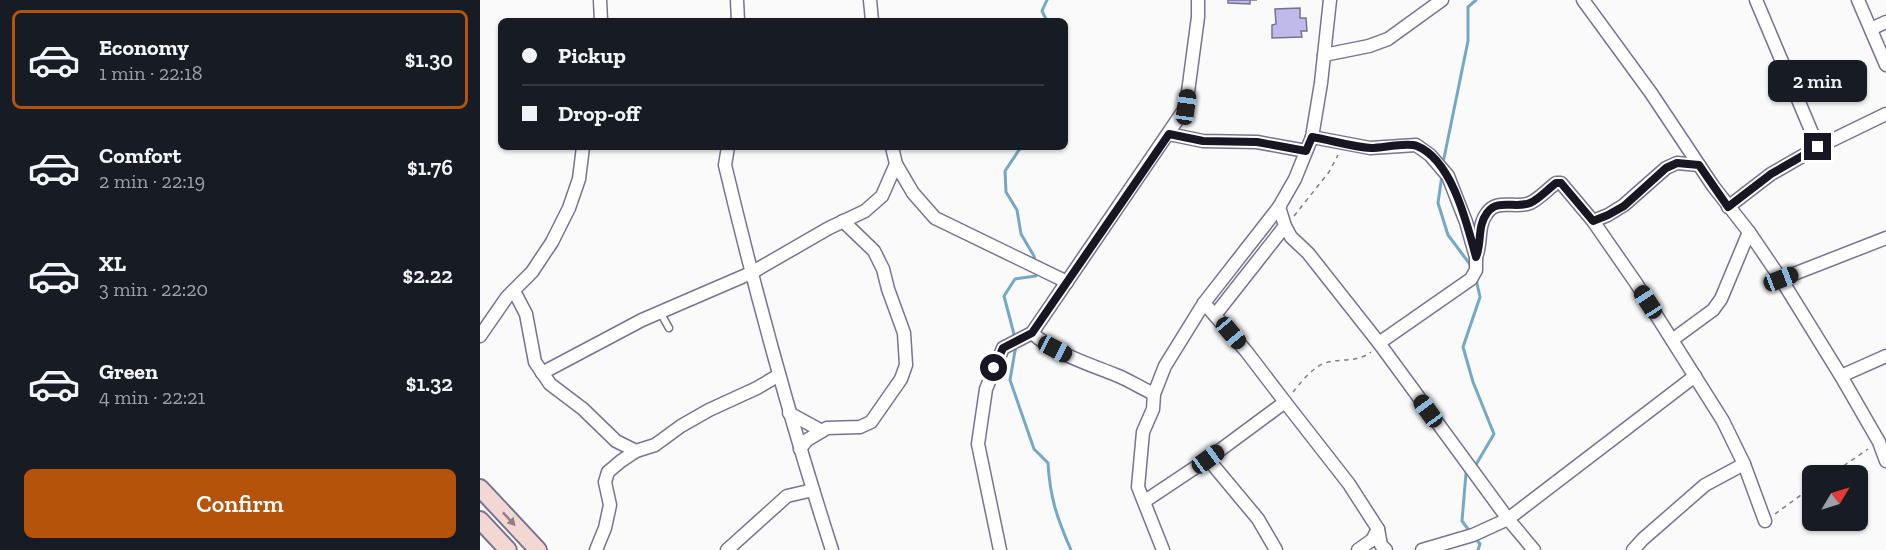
<!DOCTYPE html>
<html lang="en">
<head>
<meta charset="utf-8">
<style>
	body { margin:0; font-family:"Zilla Slab",serif; background:#242831; color:#f1f3f6; height:100vh; display:flex; flex-direction:column; font-size:22px; white-space:nowrap }
	* { box-sizing:border-box; margin:0 }
	p { font-size:20px; color:#9ea1a6 }
	.icon { flex:none; width:33px; height:33px; fill:none; stroke:currentColor; stroke-width:2; stroke-linecap:round; stroke-linejoin:round }
	.map { position:relative; flex:1; overflow:hidden }
	.sheet { display:flex; flex-direction:column; background:#171b24; width:480px }
	.sheet>* { flex:none }
	.top-card { position:absolute; left:18px; top:18px; width:570px; height:132px; border-radius:9px; box-shadow:0 2px 4px #0004; display:grid; align-content:center; height:132px; padding:0 24px; background:#171b24 }
	.needle { width:39px; rotate:52deg }
	.fabs { position:absolute; left:1322px; top:465px; display:grid; gap:12px }
	.fabs a { display:grid; place-items:center; width:66px; height:66px; border-radius:9px; background:#171b24; box-shadow:0 2px 4px #0004; font-size:30px }
	.end { position:absolute; width:27px; height:27px; margin:-14px; border:8px solid #171622; background:#fff; box-shadow:0 0 0 3px #fff }
	.from { border-radius:50% }
	.bubble { position:absolute; height:42px; border-radius:9px; background:#171b24; box-shadow:0 2px 4px #0004; font-size:20px; font-weight:600; line-height:42px; text-align:center }
	.car { position:absolute; width:18px; height:36px; margin:-18px -9px; border-radius:8px; box-shadow:0 0 4px 2px #0007; background:linear-gradient(#222 24%,#8ab4d8 0 40%,#222 0 76%,#8ab4d8 0 86%,#222 0) }
	.top-card b { display:flex; align-items:center; gap:21px; height:57px; font-size:22px }
	.top-card b+b { border-top:2px solid #363941 }
	.top-card i { width:15px; height:15px; background:#f1f3f6 }
	ul { padding:10px 0 0; list-style:none }
	li { display:flex; align-items:center; gap:18px; height:99px; margin:0 12px 9px; padding:0 12px; border:3px solid transparent; border-radius:9px }
	li div { flex:1 }
	li b { display:block; font-size:22px }
	li em { font-style:normal; font-weight:600 }
	li.current { border-color:#b45309 }
	li>.icon { width:54px; height:54px; stroke-width:1.5 }
	.button { display:flex; gap:12px; margin-top:auto; padding:12px 24px }
	.button a { flex:1; height:69px; border-radius:9px; background:#b45309; color:#fff; font-size:24px; font-weight:600; line-height:69px; text-align:center }
	main { display:flex; flex:1; min-height:0 }
	.map>svg:first-child { display:block }
	.lines { fill:none; stroke-linecap:round; stroke-linejoin:round }
	.stream { stroke:#75a8c6; stroke-width:3 }
	.building { fill:#c0baeb; stroke:#747190; stroke-width:1.5 }
	.lane-casing { stroke:#777393; stroke-width:9 }
	.street-casing { stroke:#777393; stroke-width:15 }
	.secondary-casing { stroke:#777393; stroke-width:20 }
	.path { stroke:#7e7d84; stroke-width:1.5; stroke-dasharray:4.5 4.5; stroke-linecap:butt }
	.lane { stroke:#fff; stroke-width:6 }
	.street { stroke:#fff; stroke-width:12 }
	.secondary { stroke:#f3d7d2; stroke-width:16 }
	.oneway { fill:#908083 }
	.route { stroke:#171622; stroke-width:8 }
</style>
</head>
<body>
<main>
<section class="sheet">
<ul>
<li class="current"><svg class="icon" aria-label="car" viewBox="0 0 24 24"><path d="M5 17H2v-5l4-1 3-4h7l3 4 3 1v5h-3M9 17h6M6 11h13"/><circle cx="7" cy="17" r="2"/><circle cx="17" cy="17" r="2"/></svg><div><b>Economy</b><p>1 min · 22:18</p></div><em>$1.30</em></li>
<li><svg class="icon" aria-label="car" viewBox="0 0 24 24"><path d="M5 17H2v-5l4-1 3-4h7l3 4 3 1v5h-3M9 17h6M6 11h13"/><circle cx="7" cy="17" r="2"/><circle cx="17" cy="17" r="2"/></svg><div><b>Comfort</b><p>2 min · 22:19</p></div><em>$1.76</em></li>
<li><svg class="icon" aria-label="car" viewBox="0 0 24 24"><path d="M5 17H2v-5l4-1 3-4h7l3 4 3 1v5h-3M9 17h6M6 11h13"/><circle cx="7" cy="17" r="2"/><circle cx="17" cy="17" r="2"/></svg><div><b>XL</b><p>3 min · 22:20</p></div><em>$2.22</em></li>
<li><svg class="icon" aria-label="car" viewBox="0 0 24 24"><path d="M5 17H2v-5l4-1 3-4h7l3 4 3 1v5h-3M9 17h6M6 11h13"/><circle cx="7" cy="17" r="2"/><circle cx="17" cy="17" r="2"/></svg><div><b>Green</b><p>4 min · 22:21</p></div><em>$1.32</em></li>
</ul>
<div class="button"><a>Confirm</a></div>
</section>
<div class="map">
<svg width="1406" height="550" viewBox="0 0 1406 550">
	<rect width="100%" height="100%" fill="#fafafa"/>
	<g class="lines">
		<!-- stream -->
		<g class="stream">
			<polyline points="567,21 562,11 567,0"/>
			<polyline points="541,147 525,171 526,192 537,210 541,234 554,256 555,263"/>
			<polyline points="963,163 988,41 988,7 996,0"/>
			<polyline points="962,175 958,203 968,235 992,267"/>
			<polyline points="535,338 524,296 535,279 556,276 556,272"/>
			<path d="M536 345 530 380 554 449 568 463C570 498 577 518 591 550"/>
			<polyline points="994,468 1014,434 993,382 983,347 1000,297 996,279"/>
			<polyline points="989,472 986,473 982,521 991,533"/>
			<polyline points="995,538 1000,544 998,550"/>
		</g>
	</g>
	<!-- building -->
	<g class="building">
		<polygon points="748,0 777,0 770,0 770,4 748,3"/>
		<polygon points="820,8 820,18 826,18 827,31 821,31 822,37 792,38 792,25 796,24 795,9"/>
	</g>
	<g class="lines">
		<!-- lane casing -->
		<g class="lane-casing">
			<polyline id="lane" points="180,312 189,328"/>
		</g>
		<!-- street casing -->
		<g class="street-casing">
			<g id="street">
				<polyline points="120,0 121,21"/>
				<polyline points="257,0 258,21"/>
				<polyline points="390,0 392,21"/>
				<polyline points="1103,0 1171,93 1233,186 1269,232 1301,279 1361,376 1406,356"/>
				<polyline points="1276,0 1338,147"/>
				<polyline points="1378,0 1406,65"/>
				<polyline points="1391,29 1406,22"/>
				<polyline points="844,55 889,46 908,39 962,0"/>
				<polyline points="689,134 723,141 777,142 826,151"/>
				<polyline points="832,137 890,148 936,145 950,155 968,176 986,222 996,257 996,270 991,279 899,343"/>
				<path d="M248 147 245 165C276 295 311 423 352 550"/>
				<polyline points="412,147 416,164 433,193 455,218 587,282"/>
				<polyline points="799,207 805,226 811,237 828,253 899,343 1028,519 1215,376"/>
				<polyline points="1248,207 1291,174 1338,147 1406,114"/>
				<polyline points="1113,221 1128,215 1144,205 1186,168 1197,163 1219,165"/>
				<path d="M996 257C1002 243 997 226 1007 213 1017 198 1036 209 1050 203 1059 199 1068 189 1076 183H1081L1113 221 1156 283 1243 421 1264 464 1285 521"/>
				<polyline points="1301,279 1406,238"/>
				<polyline points="34,291 46,314 55,362 70,384 103,409 136,441 156,451 175,445 201,426 229,410 277,388 299,375"/>
				<polyline points="724,303 766,351 805,402"/>
				<polyline points="735,315 805,226"/>
				<path d="M552 333C576 354 606 363 636 375 649 380 661 388 674 394"/>
				<polyline points="0,336 27,297 52,272 72,242 89,208 99,179 103,147"/>
				<polyline points="1192,340 1233,310 1241,299 1269,232"/>
				<polyline points="62,373 162,320 271,273 349,228 385,211 402,196 416,164"/>
				<polyline points="1361,376 1399,442 1406,461"/>
				<polyline points="309,413 342,431"/>
				<polyline points="320,449 327,440 347,428 380,427 391,422 421,379 426,365 424,333 408,289 403,269 394,251 363,221"/>
				<polyline points="728,459 805,402 869,484 898,529 901,545 906,550"/>
				<polyline points="665,501 728,459 778,519 796,550"/>
				<polyline points="116,550 125,528 130,505 125,482 128,472 141,461 156,451"/>
				<polyline points="247,550 307,496 333,490"/>
				<polyline points="520,550 498,444 506,389 523,348 552,333 706,107 718,17 718,0"/>
				<polyline points="683,550 658,487 663,432 673,409 674,394 685,366 724,303 799,207 815,179 832,137 841,83 850,0"/>
				<polyline points="878,550 892,540 898,529"/>
				<polyline points="942,550 993,535 1028,519 1054,550"/>
				<polyline points="1153,550 1163,539 1225,485 1264,464"/>
			</g>
		</g>
		<!-- secondary casing -->
		<g class="secondary-casing">
			<g id="secondary">
				<polyline points="0,488 58,550"/>
				<polyline points="0,520 28,550"/>
			</g>
		</g>
		<!-- path -->
		<g class="path">
			<polyline points="814,216 849,172 858,155"/>
			<path d="M813 392C821 382 833 367 845 363 860 358 877 363 891 352"/>
			<polyline points="1349,476 1388,449"/>
			<polyline points="1295,514 1332,487"/>
		</g>
		<!-- lane -->
		<use href="#lane" class="lane"/>
		<!-- street -->
		<use href="#street" class="street"/>
		<!-- secondary -->
		<use href="#secondary" class="secondary"/>
	</g>
	<!-- one-way arrows -->
	<defs><path id="oneway-solid" d="M-6-.8H1V-3.2L6.5 0L1 3.2V.8H-6Z" transform="scale(1.5)"/></defs>
	<use class="oneway" href="#oneway-solid" transform="translate(29 519) rotate(47)"/>
	<g class="lines">
		<!-- route -->
		<path class="route" d="M514 368 523 348 552 333 689 134 723 141 777 142 826 151 832 137C851 140 872 147 891 148 903 148 926 142 937 146 972 160 987 224 996 257 1002 243 997 226 1007 213 1017 198 1036 209 1050 203 1059 199 1068 189 1076 183H1081L1113 221 1128 215 1144 206 1186 168 1197 163 1219 165 1248 207 1291 174 1338 147"/>
	</g>
</svg>
<div class="fabs">
<a><svg class="needle" viewBox="-14 -14 28 28"><path d="M0-13l5 13h-10z" fill="#e53935"/><path d="M0 13l5-13h-10z" fill="#9ea1a6"/></svg></a>
</div>
<i class="end from" style="left:514px;top:368px"></i>
<i class="end" style="left:1338px;top:147px"></i>
<div class="bubble" style="left:1288px;top:60px;width:99px">2 min</div>
<i class="car" style="left:706px;top:107px;rotate:8deg"></i>
<i class="car" style="left:1301px;top:279px;rotate:69deg"></i>
<i class="car" style="left:1168px;top:302px;rotate:327deg"></i>
<i class="car" style="left:751px;top:333px;rotate:140deg"></i>
<i class="car" style="left:575px;top:349px;rotate:118deg"></i>
<i class="car" style="left:948px;top:411px;rotate:324deg"></i>
<i class="car" style="left:728px;top:459px;rotate:54deg"></i>
<div class="top-card">
<b><i class="from"></i>Pickup</b>
<b><i></i>Drop-off</b>
</div>
</div>
</main>
</body>
</html>
